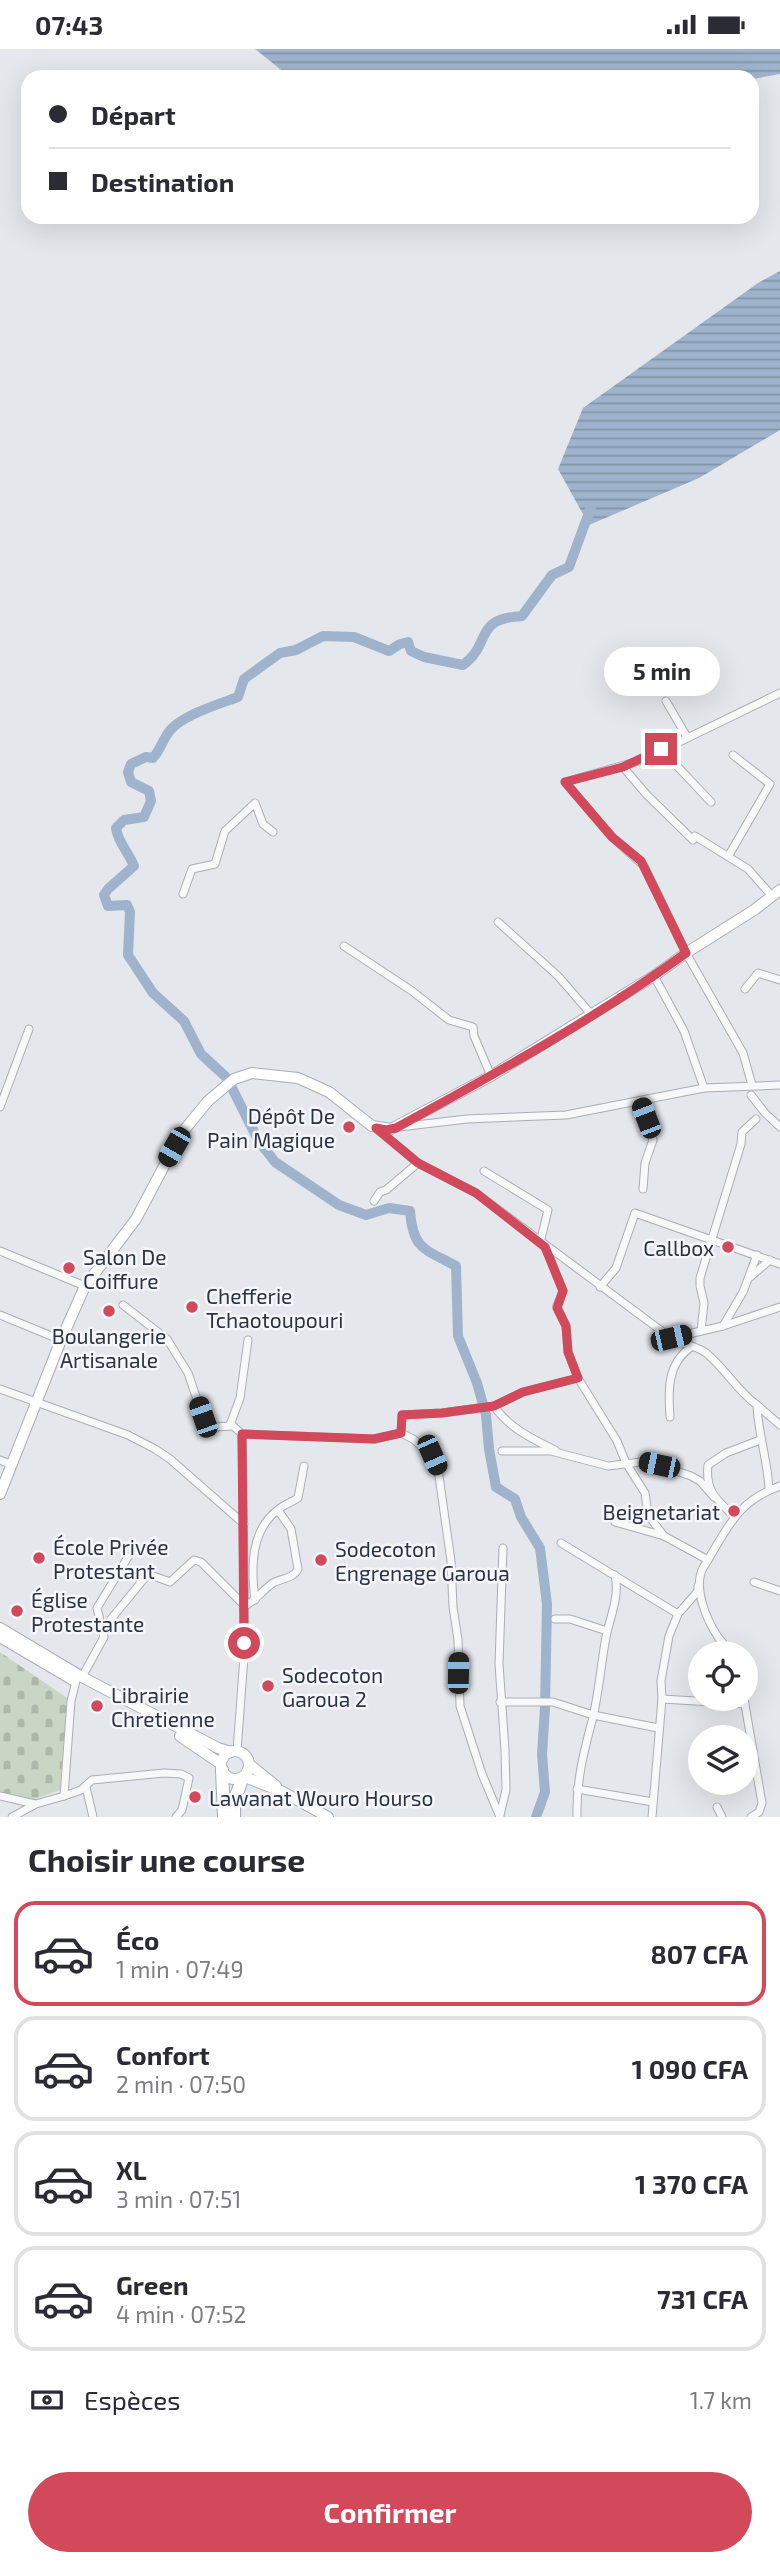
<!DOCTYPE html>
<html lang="fr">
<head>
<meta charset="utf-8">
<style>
	body { margin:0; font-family:"Exo 2",sans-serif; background:#f2f2f3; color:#2b2b33; height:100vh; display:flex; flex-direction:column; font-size:26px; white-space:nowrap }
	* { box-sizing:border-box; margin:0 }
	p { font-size:23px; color:#7c7c81 }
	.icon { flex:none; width:38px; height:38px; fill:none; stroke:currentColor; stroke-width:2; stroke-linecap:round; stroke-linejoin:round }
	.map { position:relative; height:1768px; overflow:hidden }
	.side { display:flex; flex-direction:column; background:#fff; flex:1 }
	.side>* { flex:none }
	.guide { position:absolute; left:21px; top:21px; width:738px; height:154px; border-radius:21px; box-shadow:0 7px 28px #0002; display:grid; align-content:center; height:154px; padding:0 28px; background:#fff }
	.tools { position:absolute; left:688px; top:1592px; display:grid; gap:14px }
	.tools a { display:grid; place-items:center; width:70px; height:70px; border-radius:50%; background:#fff; box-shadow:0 7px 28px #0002; font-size:35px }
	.end { position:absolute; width:32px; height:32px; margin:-16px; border:9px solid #d1495b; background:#fff; box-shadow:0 0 0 4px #fff }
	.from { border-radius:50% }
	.bubble { position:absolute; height:49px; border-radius:24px; background:#fff; box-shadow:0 7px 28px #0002; font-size:23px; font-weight:700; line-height:49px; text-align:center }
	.car { position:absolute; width:21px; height:42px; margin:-21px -10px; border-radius:9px; box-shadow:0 0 5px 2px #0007; background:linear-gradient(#222 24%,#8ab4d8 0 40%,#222 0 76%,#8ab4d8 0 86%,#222 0) }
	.guide b { display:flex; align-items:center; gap:24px; height:66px; font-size:26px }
	.guide b+b { border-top:2px solid #e1e1e2 }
	.guide i { width:18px; height:18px; background:#2b2b33 }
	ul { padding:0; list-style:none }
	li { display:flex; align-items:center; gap:21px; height:105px; margin:0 14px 10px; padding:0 14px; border:4px solid #e1e1e2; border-radius:21px }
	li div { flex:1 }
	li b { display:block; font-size:26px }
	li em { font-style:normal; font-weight:700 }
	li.on { border-color:#d1495b }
	li>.icon { width:63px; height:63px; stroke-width:1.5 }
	h2 { padding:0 28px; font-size:32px; line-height:84px }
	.pay { display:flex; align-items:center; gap:18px; height:77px; padding:0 28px; font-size:26px }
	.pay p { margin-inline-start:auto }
	.primary-button { display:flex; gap:14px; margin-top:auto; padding:14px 28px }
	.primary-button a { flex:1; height:80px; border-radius:42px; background:#d1495b; color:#fff; font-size:28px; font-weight:700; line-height:80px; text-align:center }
	.status { display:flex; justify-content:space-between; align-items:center; height:49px; padding:0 35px; background:#fff; direction:ltr }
	.status svg { height:19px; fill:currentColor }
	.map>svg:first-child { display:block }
	.cemetery { fill:url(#cemetery-stones) }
	.water { fill:url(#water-rules) }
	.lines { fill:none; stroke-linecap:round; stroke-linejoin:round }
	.river { stroke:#9fb4cc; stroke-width:10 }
	.street-casing { stroke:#a9aeb7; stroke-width:9 }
	.secondary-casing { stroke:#a9aeb7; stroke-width:12 }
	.primary-casing { stroke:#a3abb8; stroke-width:14 }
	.street { stroke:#f7f8fa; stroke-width:7 }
	.secondary { stroke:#fff; stroke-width:10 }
	.primary { stroke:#fff; stroke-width:12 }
	.route { stroke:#d1495b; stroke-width:9 }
	.poi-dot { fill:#d1495b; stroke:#f4f6f9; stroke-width:2.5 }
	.labels { text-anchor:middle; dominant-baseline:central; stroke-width:5; stroke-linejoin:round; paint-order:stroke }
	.poi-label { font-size:21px; fill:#2b3445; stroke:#f4f6f9; text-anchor:start }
</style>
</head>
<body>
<div class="status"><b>07:43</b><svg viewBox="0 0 49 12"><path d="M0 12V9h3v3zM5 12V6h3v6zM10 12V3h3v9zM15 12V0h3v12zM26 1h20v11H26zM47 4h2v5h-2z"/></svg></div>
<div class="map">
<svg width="780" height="1768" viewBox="0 0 780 1768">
	<defs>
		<pattern id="cemetery-stones" width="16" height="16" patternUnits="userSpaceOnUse" patternTransform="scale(1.75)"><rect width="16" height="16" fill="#c9d6c5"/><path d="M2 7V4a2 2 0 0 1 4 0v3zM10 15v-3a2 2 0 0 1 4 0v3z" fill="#adb8ab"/></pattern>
		<pattern id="water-rules" width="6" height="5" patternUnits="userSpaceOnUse" patternTransform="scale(1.75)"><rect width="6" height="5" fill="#9fb4cc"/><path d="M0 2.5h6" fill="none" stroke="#8293a7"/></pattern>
	</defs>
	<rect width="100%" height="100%" fill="#e4e7ec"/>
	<!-- cemetery -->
	<polygon class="cemetery" points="0,1603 67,1649 60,1741 32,1751 0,1743"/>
	<!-- water -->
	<g class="water">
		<polygon points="255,0 780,0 780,25 753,30 290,28"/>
		<polygon points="780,222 780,381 699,429 589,476 558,420 583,359 758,234"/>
	</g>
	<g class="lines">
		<!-- river -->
		<path class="river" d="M536 1768 545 1743 542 1705 545 1659 547 1555 540 1499 521 1468 515 1450 496 1438 489 1400 486 1366 477 1334 458 1287 456 1217C425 1200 413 1201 410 1162L389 1159 366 1166 339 1156 275 1113 258 1091 227 1029 201 1005 184 972 153 944 128 906 130 863 127 856 108 857 104 846 108 840 134 817C128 802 118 794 116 779L124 771 144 768 151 752 149 742 131 733 128 723 131 715 146 708 153 709C160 701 162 693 168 684 179 667 219 655 238 648L244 630 280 604 296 601 323 587 354 588 389 602 400 595 408 593 411 602 424 608 463 616C493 594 472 570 522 567L552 526 569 518 591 458"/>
		<!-- street casing -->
		<g class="street-casing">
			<g id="street">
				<polyline points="666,652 687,688"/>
				<polyline points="661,700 711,753"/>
				<polyline points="623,718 647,746 693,791"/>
				<polyline points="695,787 748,820 772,847"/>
				<polyline points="729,806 770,735 733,706"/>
				<polyline points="183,845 192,820 215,815 225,782 255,754 263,775 273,783"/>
				<polyline points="498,873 558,927 591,965"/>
				<polyline points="344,897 412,942 449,971 473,978 474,987 491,1027"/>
				<polyline points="654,927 684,982 704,1039"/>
				<polyline points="745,940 758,924 780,931"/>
				<polyline points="752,1036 743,1004 686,904 644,817 612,788 565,733 642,711 780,644"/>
				<polyline points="751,1046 765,1064 780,1078"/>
				<polyline points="639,1052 653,1091 645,1114 643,1140"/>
				<polyline points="0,1058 29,980"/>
				<polyline points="399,1078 467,1070 566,1066 704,1039 780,1036"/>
				<path d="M377 1080 418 1114 476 1144 671 1289C682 1295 697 1297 706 1304 726 1320 736 1341 757 1356 758 1385 768 1412 769 1441"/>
				<polyline points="484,1122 548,1161 540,1194"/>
				<polyline points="374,1152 380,1143 386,1141 418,1114"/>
				<polyline points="546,1199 563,1242 557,1257 566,1277 568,1303 578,1329 617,1392 626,1414 645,1444 648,1466 664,1487"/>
				<polyline points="0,1202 85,1237"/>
				<polyline points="750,1228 770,1211"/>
				<polyline points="600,1238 616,1219 635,1164 780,1215"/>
				<polyline points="123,1256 167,1290 188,1324 203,1368 214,1378 233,1377 242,1385 245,1594 237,1702"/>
				<polyline points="0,1266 61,1291"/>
				<polyline points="723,1277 743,1243 757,1206"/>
				<polyline points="701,1282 704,1254 700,1237 700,1229 741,1095 742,1083 756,1070"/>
				<polyline points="671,1289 723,1277 780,1258"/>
				<polyline points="0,1340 128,1386 155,1400 170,1410 244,1475"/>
				<polyline points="757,1356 780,1376"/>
				<path d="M494 1357C508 1378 532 1390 555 1401"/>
				<path d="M670 1368C668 1341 667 1315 691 1298"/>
				<polyline points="230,1376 240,1349 248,1291"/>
				<polyline points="401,1384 413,1390 432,1406 438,1420 451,1512 453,1558 458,1591 460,1657 482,1725 500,1768"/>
				<polyline points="242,1385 374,1390 401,1384 402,1366 442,1364 494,1357 523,1343 578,1329"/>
				<polyline points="502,1402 551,1402 608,1417 641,1413 659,1416 691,1427 700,1432 714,1448"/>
				<polyline points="0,1411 12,1416"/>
				<path d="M735 1468C717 1451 705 1443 708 1416L726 1404 760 1391"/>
				<polyline points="615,1473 664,1487 708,1511"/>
				<polyline points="561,1494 678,1565"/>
				<polyline points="754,1533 780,1542"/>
				<path d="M255 1551C251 1519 250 1481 279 1460 285 1455 292 1453 298 1449L304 1417"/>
				<polyline points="555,1570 570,1570 607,1582"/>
				<path d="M102 1581 148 1525 170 1533 194 1511 201 1513 245 1557C256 1551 263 1541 273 1534 282 1529 293 1530 298 1520L291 1480 278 1461"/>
				<path d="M732 1605C728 1598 722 1594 718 1588 706 1570 693 1538 703 1519 727 1481 735 1453 780 1437"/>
				<polyline points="82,1628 104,1588 97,1559 128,1508"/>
				<polyline points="662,1650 745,1655"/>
				<polyline points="744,1650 762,1754 759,1763 751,1768"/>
				<polyline points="500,1653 553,1653 593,1666 658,1679"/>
				<polyline points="86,1738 93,1768"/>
				<polyline points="577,1740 653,1753"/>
				<polyline points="0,1747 35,1755"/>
				<polyline points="64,1747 81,1741 92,1731 164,1724 181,1725 189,1729 182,1761 176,1768"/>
				<polyline points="717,1758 722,1768"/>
				<polyline points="500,1766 506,1741 505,1701 499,1615 503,1499"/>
				<polyline points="12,1768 36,1755 64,1747 71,1652 76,1632"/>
				<path d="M577 1768C576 1732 584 1702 593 1668 599 1642 601 1615 606 1588 610 1568 620 1547 615 1526"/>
				<polyline points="652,1768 662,1650 661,1632 669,1587 678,1565 698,1542 698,1537"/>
			</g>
		</g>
		<!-- secondary casing -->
		<g class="secondary-casing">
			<g id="secondary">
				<polyline points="0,1445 61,1291 85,1237 136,1170 181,1085 208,1052 234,1030 252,1024 298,1029 329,1043 372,1077 391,1080 491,1027 654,927 686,904 754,861 780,841"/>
				<polyline points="0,1579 82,1628 218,1699 231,1703"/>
				<polyline points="0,1588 73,1631"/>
				<polyline points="180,1687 221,1715"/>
				<circle cx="235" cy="1716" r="14"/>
				<polyline points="250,1716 276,1737"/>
				<polyline points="245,1728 283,1743 328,1768"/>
			</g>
		</g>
		<!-- primary casing -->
		<g class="primary-casing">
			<g id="primary">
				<polyline points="222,1721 224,1768"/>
				<polyline points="234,1768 234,1753 242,1730"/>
			</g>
		</g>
		<!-- street -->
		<use href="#street" class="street"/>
		<!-- secondary -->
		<use href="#secondary" class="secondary"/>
		<!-- primary -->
		<use href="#primary" class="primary"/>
	</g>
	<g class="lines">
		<!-- route -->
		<path class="route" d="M244 1594 242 1385 374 1390 401 1384 402 1366 442 1364 494 1357 523 1343 578 1329 568 1303 566 1277 557 1259 563 1242 545 1198 476 1144 418 1114 376 1079 386 1081 396 1079C495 1025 595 970 686 904L641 812 612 788 565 733 623 718 661 700"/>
	</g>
	<!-- markers -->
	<g class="poi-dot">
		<circle cx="349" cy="1078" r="7"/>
		<circle cx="728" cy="1198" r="7"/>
		<circle cx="69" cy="1219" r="7"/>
		<circle cx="192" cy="1258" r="7"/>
		<circle cx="109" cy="1262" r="7"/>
		<circle cx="734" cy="1462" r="7"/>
		<circle cx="39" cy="1509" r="7"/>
		<circle cx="321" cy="1511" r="7"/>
		<circle cx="17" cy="1562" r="7"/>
		<circle cx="268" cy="1637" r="7"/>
		<circle cx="97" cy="1657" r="7"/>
		<circle cx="195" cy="1748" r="7"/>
	</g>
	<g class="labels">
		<!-- poi labels -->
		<g class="poi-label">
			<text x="335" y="1066" text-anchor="end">Dépôt De<tspan x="335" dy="24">Pain Magique</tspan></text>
			<text x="714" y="1198" text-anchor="end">Callbox</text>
			<text x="83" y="1207">Salon De<tspan x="83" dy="24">Coiffure</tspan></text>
			<text x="206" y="1246">Chefferie<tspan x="206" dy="24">Tchaotoupouri</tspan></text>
			<text x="109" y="1286" text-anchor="middle">Boulangerie<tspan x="109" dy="24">Artisanale</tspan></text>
			<text x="720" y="1462" text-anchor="end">Beignetariat</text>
			<text x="53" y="1497">École Privée<tspan x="53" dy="24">Protestant</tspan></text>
			<text x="335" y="1499">Sodecoton<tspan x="335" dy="24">Engrenage Garoua</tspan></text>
			<text x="31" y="1550">Église<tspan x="31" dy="24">Protestante</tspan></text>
			<text x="282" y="1625">Sodecoton<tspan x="282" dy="24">Garoua 2</tspan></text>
			<text x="111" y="1645">Librairie<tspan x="111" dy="24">Chretienne</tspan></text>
			<text x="209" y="1748">Lawanat Wouro Hourso</text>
		</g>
	</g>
</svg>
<div class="tools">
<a><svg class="icon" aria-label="locate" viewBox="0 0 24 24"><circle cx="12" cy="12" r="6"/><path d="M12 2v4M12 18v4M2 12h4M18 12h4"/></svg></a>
<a><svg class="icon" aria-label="layers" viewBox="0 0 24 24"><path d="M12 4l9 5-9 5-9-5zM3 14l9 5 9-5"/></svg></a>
</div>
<i class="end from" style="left:244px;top:1594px"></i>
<i class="end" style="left:661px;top:700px"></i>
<div class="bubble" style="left:604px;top:598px;width:116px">5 min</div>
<i class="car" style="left:646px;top:1069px;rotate:339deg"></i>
<i class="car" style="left:174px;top:1098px;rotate:210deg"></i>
<i class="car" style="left:671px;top:1289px;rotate:77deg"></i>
<i class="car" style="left:203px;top:1368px;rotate:341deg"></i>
<i class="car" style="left:432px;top:1406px;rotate:156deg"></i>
<i class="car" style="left:659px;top:1416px;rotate:282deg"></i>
<i class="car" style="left:458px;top:1624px;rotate:1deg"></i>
<div class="guide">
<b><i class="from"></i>Départ</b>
<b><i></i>Destination</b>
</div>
</div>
<section class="side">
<h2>Choisir une course</h2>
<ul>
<li class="on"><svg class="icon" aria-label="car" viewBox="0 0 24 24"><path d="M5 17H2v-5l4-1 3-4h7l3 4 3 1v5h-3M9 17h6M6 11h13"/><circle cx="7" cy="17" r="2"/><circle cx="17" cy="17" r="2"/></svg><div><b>Éco</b><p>1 min · 07:49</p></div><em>807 CFA</em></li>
<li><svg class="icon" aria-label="car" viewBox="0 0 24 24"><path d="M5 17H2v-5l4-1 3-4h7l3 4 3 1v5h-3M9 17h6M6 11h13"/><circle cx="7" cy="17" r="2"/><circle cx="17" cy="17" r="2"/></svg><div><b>Confort</b><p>2 min · 07:50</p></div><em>1 090 CFA</em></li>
<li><svg class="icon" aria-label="car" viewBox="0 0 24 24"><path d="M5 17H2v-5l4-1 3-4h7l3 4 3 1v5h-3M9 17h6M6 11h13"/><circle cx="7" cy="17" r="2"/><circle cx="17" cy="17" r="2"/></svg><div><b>XL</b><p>3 min · 07:51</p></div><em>1 370 CFA</em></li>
<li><svg class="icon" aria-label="car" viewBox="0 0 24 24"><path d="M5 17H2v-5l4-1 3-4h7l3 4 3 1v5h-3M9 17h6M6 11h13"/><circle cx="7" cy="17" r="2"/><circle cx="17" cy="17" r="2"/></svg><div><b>Green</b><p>4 min · 07:52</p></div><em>731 CFA</em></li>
</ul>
<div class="pay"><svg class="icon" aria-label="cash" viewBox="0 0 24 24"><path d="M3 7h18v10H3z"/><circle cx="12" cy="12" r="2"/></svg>Espèces<p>1.7 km</p></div>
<div class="primary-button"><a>Confirmer</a></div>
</section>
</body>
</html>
